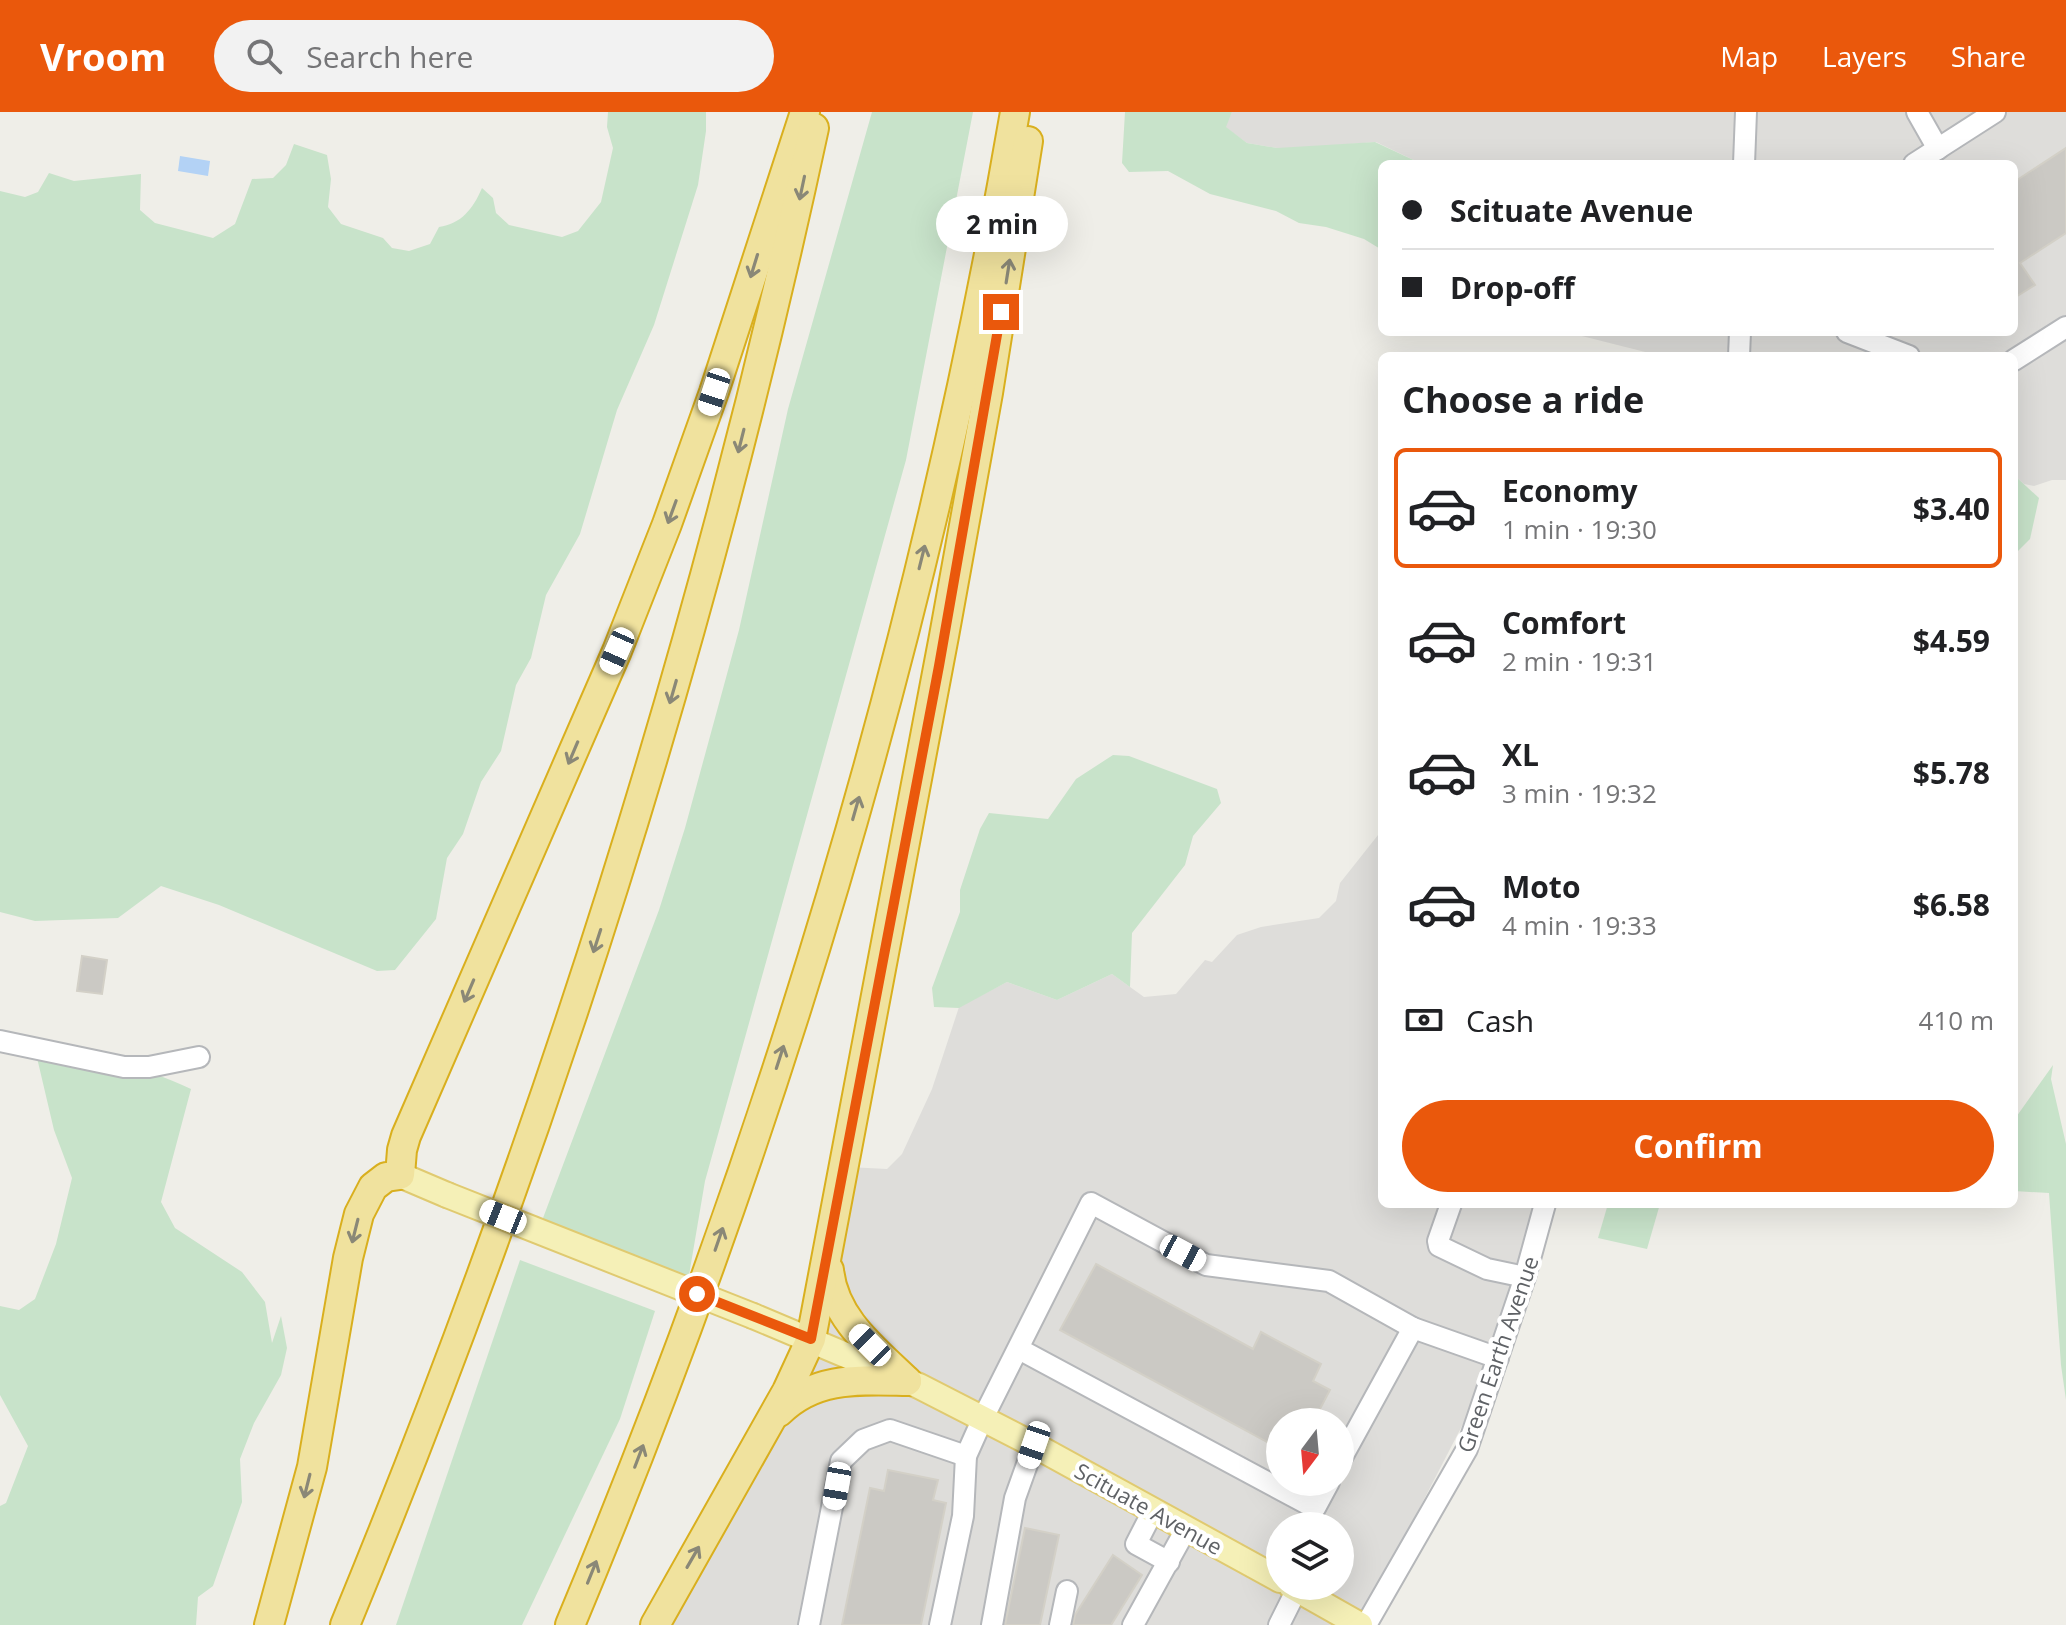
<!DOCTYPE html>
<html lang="en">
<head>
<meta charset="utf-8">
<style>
	body { margin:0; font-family:"Open Sans",sans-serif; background:#f2f2f2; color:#202124; height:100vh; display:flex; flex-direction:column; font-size:30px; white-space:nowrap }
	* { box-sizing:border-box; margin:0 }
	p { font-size:26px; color:#757577 }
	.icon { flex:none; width:44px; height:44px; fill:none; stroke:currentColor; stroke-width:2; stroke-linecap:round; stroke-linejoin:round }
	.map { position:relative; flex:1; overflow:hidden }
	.sheet { position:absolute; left:1378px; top:240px; width:640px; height:856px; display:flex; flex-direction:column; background:#fff; border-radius:12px; box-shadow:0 8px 32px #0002 }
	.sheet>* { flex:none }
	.hud { position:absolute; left:1378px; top:48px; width:640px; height:176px; border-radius:12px; box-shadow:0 8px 32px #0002; display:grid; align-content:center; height:176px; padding:0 24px; background:#fff }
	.needle { width:52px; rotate:196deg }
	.tools { position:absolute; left:1266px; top:1296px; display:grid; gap:16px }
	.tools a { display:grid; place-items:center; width:88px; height:88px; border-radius:50%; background:#fff; box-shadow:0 8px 32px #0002; font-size:40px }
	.end { position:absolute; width:36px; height:36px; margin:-18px; border:10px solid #ea580c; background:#fff; box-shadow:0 0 0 4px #fff }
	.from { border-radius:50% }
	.bubble { position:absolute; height:56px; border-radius:28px; background:#fff; box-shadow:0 8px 32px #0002; font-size:26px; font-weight:700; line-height:56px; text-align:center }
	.car { position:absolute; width:24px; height:48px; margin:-24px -12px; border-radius:10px; box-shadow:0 0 6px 2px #0007; background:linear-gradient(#fff 24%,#345 0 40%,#fff 0 76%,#345 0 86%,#fff 0) }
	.hud b { display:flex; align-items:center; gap:28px; height:76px; font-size:30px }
	.hud b+b { border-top:2px solid #e0e0e0 }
	.hud i { width:20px; height:20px; background:#202124 }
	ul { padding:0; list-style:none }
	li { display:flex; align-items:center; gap:24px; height:120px; margin:0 16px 12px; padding:0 8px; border:4px solid transparent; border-radius:12px }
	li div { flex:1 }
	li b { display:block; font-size:30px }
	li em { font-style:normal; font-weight:700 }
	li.active { border-color:#ea580c }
	li>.icon { width:72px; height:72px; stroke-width:1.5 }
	h2 { padding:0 24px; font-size:36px; line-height:96px }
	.pay { display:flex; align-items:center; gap:20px; height:88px; padding:0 24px; font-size:30px }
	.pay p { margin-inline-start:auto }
	.button { display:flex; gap:16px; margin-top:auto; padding:16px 24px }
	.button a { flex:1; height:92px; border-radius:48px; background:#ea580c; color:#fff; font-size:32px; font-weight:700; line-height:92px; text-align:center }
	header { display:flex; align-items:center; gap:48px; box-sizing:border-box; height:112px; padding:0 40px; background:#ea580c; color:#fff }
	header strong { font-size:38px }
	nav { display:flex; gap:44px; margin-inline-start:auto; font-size:28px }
	.search { width:560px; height:72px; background:#f2f2f2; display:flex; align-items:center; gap:20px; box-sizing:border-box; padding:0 28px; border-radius:44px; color:#757577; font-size:30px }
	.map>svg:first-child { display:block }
	.industrial { fill:#deddda; fill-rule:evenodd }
	.green { fill:#c8e3ca }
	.water { fill:#b3d2f5 }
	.building { fill:#cbc9c4; stroke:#d3d0c7; stroke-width:2 }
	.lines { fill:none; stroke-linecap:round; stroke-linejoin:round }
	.minor-casing { stroke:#b5b7ba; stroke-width:24 }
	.major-casing { stroke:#e0ca70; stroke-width:28 }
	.highway-casing { stroke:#d9af1e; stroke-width:32 }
	.minor { stroke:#fff; stroke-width:20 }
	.major { stroke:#f5f0b7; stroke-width:24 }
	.highway { stroke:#f0e29e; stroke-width:28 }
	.major-bridge-casing { stroke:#e0ca70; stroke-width:28; stroke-linecap:butt }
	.major-bridge { stroke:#f5f0b7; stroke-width:24 }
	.oneway { stroke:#8a8877 }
	.route { stroke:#ea580c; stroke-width:10 }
	.labels { text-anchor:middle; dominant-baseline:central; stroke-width:8; stroke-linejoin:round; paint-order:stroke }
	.street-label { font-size:22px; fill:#5f6266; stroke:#fff }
</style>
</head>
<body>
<header>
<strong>Vroom</strong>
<div class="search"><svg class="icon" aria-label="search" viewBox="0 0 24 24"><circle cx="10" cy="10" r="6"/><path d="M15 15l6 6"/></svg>Search here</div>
<nav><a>Map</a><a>Layers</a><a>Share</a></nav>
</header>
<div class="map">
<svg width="2066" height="1513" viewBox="0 0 2066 1513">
	<rect width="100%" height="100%" fill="#efeee8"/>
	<!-- industrial -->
	<g class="industrial">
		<polygon points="1232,0 2066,0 2066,368 2052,368 2034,374 2024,372 2014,363 2014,244 1661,244 1574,222 2014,220 2014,52 1422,52 1376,30 1298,36 1277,36 1247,31 1225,15"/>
		<path d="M1382 718V1092H1539L1464 1310 1359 1513H655L813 1229 848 1055 887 1057 902 1042 932 977 959 895 1007 870 1057 888 1112 862 1144 885 1176 882 1205 848 1212 850 1237 823 1261 815 1319 806 1336 789 1340 771ZM1280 1310H1340V1370H1280ZM1280 1414H1340V1474H1280Z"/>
	</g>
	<!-- green -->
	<g class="green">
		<path d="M608 0H706V19L698 73 654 213 617 298 580 422 546 483 531 546 516 573 501 639 481 670 463 722 447 746 436 807 395 858 377 859 219 793 161 774 118 806 35 809 0 800V79L25 85 38 80 49 61 74 69 141 62 140 98 155 111 213 126 235 112 252 67 273 66 286 53 294 32 327 43 331 67 328 95 341 112 383 126 392 136 409 139 430 132 439 115C461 112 473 97 482 76L493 86 496 101 509 113 562 125 578 119 601 90 613 36 607 15Z"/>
		<polygon points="872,0 973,0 906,348 705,1069 687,1175 540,1114 659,798 685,716 739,518 788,297"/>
		<polygon points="1125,0 1232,0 1226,15 1247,31 1277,36 1375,30 1422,52 1382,52 1382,138 1364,127 1326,115 1299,111 1276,99 1210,82 1168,59 1129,60 1122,51"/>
		<polygon points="2014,363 2039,386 2030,427 2014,443"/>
		<polygon points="1113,643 1129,644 1217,677 1221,691 1193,724 1185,753 1132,821 1130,875 1112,862 1057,888 1007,870 959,896 934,895 932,876 960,800 960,778 980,717 989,701 1048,707 1076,667"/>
		<path d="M34 933C87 944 142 953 191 977L161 1090 175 1116 242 1160 265 1190 272 1231 281 1204 287 1236 281 1263 254 1311 240 1347 242 1390 213 1474 198 1485 196 1513H0V1394L6 1391 28 1334 0 1283V1194L19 1198 35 1187 56 1132 72 1066 54 1018Z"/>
		<polygon points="2053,953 2051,967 2066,1032 2066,1288 2061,1253 2049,1081 2014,1079 2014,1008"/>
		<polygon points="1608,1092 1660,1092 1647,1137 1598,1126"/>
		<polygon points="520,1148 655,1199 620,1307 522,1513 396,1513"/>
	</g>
	<!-- water -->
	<polygon class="water" points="180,44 210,49 208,64 178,59"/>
	<!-- building -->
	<g class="building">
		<polygon points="2066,36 2066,121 2020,151 2035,173 2014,186 2014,70"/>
		<polygon points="82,844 107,848 102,882 77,879"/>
		<polygon points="1096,1152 1253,1237 1261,1220 1321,1252 1313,1269 1330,1278 1313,1310 1280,1310 1280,1337 1060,1218"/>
		<polygon points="888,1358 938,1368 933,1388 946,1391 921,1513 842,1513 870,1376 884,1379"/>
		<polygon points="1025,1416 1059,1423 1040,1513 1005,1513"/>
		<polygon points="1113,1443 1142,1463 1111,1513 1073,1513 1075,1503"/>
	</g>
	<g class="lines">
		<!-- minor casing -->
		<g class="minor-casing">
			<g id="minor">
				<polyline points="1917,0 1938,37"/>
				<polyline points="1744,52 1746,0"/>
				<polyline points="1914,52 1995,0"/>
				<polyline points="1847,220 1909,244"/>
				<polyline points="1739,244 1740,220"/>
				<polyline points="2014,248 2066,215"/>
				<polyline points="0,929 124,955 149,955 199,945"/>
				<polyline points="1451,1092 1438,1129 1439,1134 1487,1157 1525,1165"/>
				<polyline points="1019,1237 1315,1396 1329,1370"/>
				<polyline points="1340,1349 1413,1216 1498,1246"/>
				<polyline points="1153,1399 1136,1432 1169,1450"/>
				<polyline points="809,1513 841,1349 863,1328 890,1318 966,1344"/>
				<polyline points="940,1513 963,1404 966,1344 983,1306 1091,1091 1206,1153 1329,1169 1413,1216"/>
				<polyline points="992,1513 1015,1386 1034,1333"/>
				<polyline points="1060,1513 1067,1479"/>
				<polyline points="1133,1513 1186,1417"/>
				<polyline points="1279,1513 1297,1477"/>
				<polyline points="1366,1513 1467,1337 1525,1165 1545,1092"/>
			</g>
		</g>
		<!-- major casing -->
		<g class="major-casing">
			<g id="major">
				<polyline points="400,1063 447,1083"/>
				<polyline points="753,1204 919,1274 1034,1333 1280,1468"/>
				<polyline points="1291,1474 1360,1513"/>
			</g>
		</g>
		<!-- highway casing -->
		<g class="highway-casing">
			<g id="highway">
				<path d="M829 1158C834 1207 874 1237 907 1269"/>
				<path d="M779 1300C815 1264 860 1268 907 1269"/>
				<polyline points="269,1513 312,1355 348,1146 359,1102 373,1075 386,1065 400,1063 402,1038 406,1024 617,539 667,412 714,280 805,0"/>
				<path d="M345 1513C545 1029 704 529 814 16"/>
				<path d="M570 1513C773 1028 926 519 1015 0"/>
				<polyline points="655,1513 787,1279 811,1227 944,524 988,281 1028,29"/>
			</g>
		</g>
		<!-- minor -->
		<use href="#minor" class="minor"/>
		<!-- major -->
		<use href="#major" class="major"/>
		<!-- highway -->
		<use href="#highway" class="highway"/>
		<!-- major-bridge casing -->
		<g class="major-bridge-casing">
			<polyline id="major-bridge" points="447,1083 753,1204"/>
		</g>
		<!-- major-bridge -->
		<use href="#major-bridge" class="major-bridge"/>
	</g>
	<!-- one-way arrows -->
	<defs><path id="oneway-shaft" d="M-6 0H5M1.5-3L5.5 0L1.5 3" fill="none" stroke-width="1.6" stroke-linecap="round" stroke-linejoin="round" transform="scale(2)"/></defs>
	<g class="oneway">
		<use href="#oneway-shaft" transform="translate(802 76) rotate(102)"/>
		<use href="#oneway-shaft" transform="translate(754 154) rotate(107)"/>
		<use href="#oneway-shaft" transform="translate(1008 159) rotate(-81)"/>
		<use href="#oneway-shaft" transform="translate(741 329) rotate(104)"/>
		<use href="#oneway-shaft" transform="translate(672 400) rotate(110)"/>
		<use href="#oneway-shaft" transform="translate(922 445) rotate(-76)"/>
		<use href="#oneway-shaft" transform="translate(673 580) rotate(106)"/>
		<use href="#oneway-shaft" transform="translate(573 641) rotate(113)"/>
		<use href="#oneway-shaft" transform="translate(856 696) rotate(-74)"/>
		<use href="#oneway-shaft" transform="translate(597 829) rotate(108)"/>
		<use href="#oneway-shaft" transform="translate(469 879) rotate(113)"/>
		<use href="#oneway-shaft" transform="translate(780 945) rotate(-72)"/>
		<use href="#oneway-shaft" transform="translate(355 1119) rotate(104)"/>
		<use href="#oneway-shaft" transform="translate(719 1127) rotate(-71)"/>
		<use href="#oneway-shaft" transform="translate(639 1344) rotate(-69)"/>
		<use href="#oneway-shaft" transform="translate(307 1374) rotate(104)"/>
		<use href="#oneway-shaft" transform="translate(693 1445) rotate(-60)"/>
		<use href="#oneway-shaft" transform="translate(592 1460) rotate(-68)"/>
	</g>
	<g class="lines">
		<!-- route -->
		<polyline class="route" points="697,1182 811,1227 939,554 1001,200"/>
	</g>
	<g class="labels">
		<!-- street labels -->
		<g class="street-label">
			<text transform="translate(1497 1242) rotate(-71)">Green Earth Avenue</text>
			<text transform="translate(1149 1396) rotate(29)">Scituate Avenue</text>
		</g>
	</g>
</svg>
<div class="tools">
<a><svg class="needle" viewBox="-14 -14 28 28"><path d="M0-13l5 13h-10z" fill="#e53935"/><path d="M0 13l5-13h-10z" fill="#757577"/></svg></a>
<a><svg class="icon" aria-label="layers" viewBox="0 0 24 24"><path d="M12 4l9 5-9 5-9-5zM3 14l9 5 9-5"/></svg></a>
</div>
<i class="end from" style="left:697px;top:1182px"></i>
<i class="end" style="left:1001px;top:200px"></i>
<div class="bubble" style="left:936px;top:84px;width:132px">2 min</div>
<i class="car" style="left:714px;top:280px;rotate:198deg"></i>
<i class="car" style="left:617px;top:539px;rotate:204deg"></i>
<i class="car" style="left:503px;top:1105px;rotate:292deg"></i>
<i class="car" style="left:1183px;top:1141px;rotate:118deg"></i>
<i class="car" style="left:870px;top:1233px;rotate:315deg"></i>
<i class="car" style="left:1034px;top:1333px;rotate:199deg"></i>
<i class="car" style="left:837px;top:1374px;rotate:190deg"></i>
<div class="hud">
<b><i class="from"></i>Scituate Avenue</b>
<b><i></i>Drop-off</b>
</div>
<section class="sheet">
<h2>Choose a ride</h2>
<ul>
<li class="active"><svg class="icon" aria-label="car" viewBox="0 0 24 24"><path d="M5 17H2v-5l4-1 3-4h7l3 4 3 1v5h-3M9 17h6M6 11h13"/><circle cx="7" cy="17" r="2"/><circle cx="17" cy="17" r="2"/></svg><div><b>Economy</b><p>1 min · 19:30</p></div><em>$3.40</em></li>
<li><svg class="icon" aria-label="car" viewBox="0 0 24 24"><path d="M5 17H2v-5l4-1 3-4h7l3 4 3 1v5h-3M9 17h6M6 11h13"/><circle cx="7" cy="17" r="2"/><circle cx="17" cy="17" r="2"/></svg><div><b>Comfort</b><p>2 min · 19:31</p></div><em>$4.59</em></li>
<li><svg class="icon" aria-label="car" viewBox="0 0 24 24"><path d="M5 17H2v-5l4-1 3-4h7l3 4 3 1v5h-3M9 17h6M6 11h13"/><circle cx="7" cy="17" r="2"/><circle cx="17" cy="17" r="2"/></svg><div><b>XL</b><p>3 min · 19:32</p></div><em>$5.78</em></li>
<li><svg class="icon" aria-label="car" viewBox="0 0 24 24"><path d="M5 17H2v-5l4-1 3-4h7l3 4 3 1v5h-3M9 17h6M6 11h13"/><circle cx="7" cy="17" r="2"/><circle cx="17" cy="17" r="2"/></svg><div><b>Moto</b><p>4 min · 19:33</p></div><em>$6.58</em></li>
</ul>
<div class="pay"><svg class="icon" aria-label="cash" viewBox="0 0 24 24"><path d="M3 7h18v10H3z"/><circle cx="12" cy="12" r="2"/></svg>Cash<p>410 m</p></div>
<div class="button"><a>Confirm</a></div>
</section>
</div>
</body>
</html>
